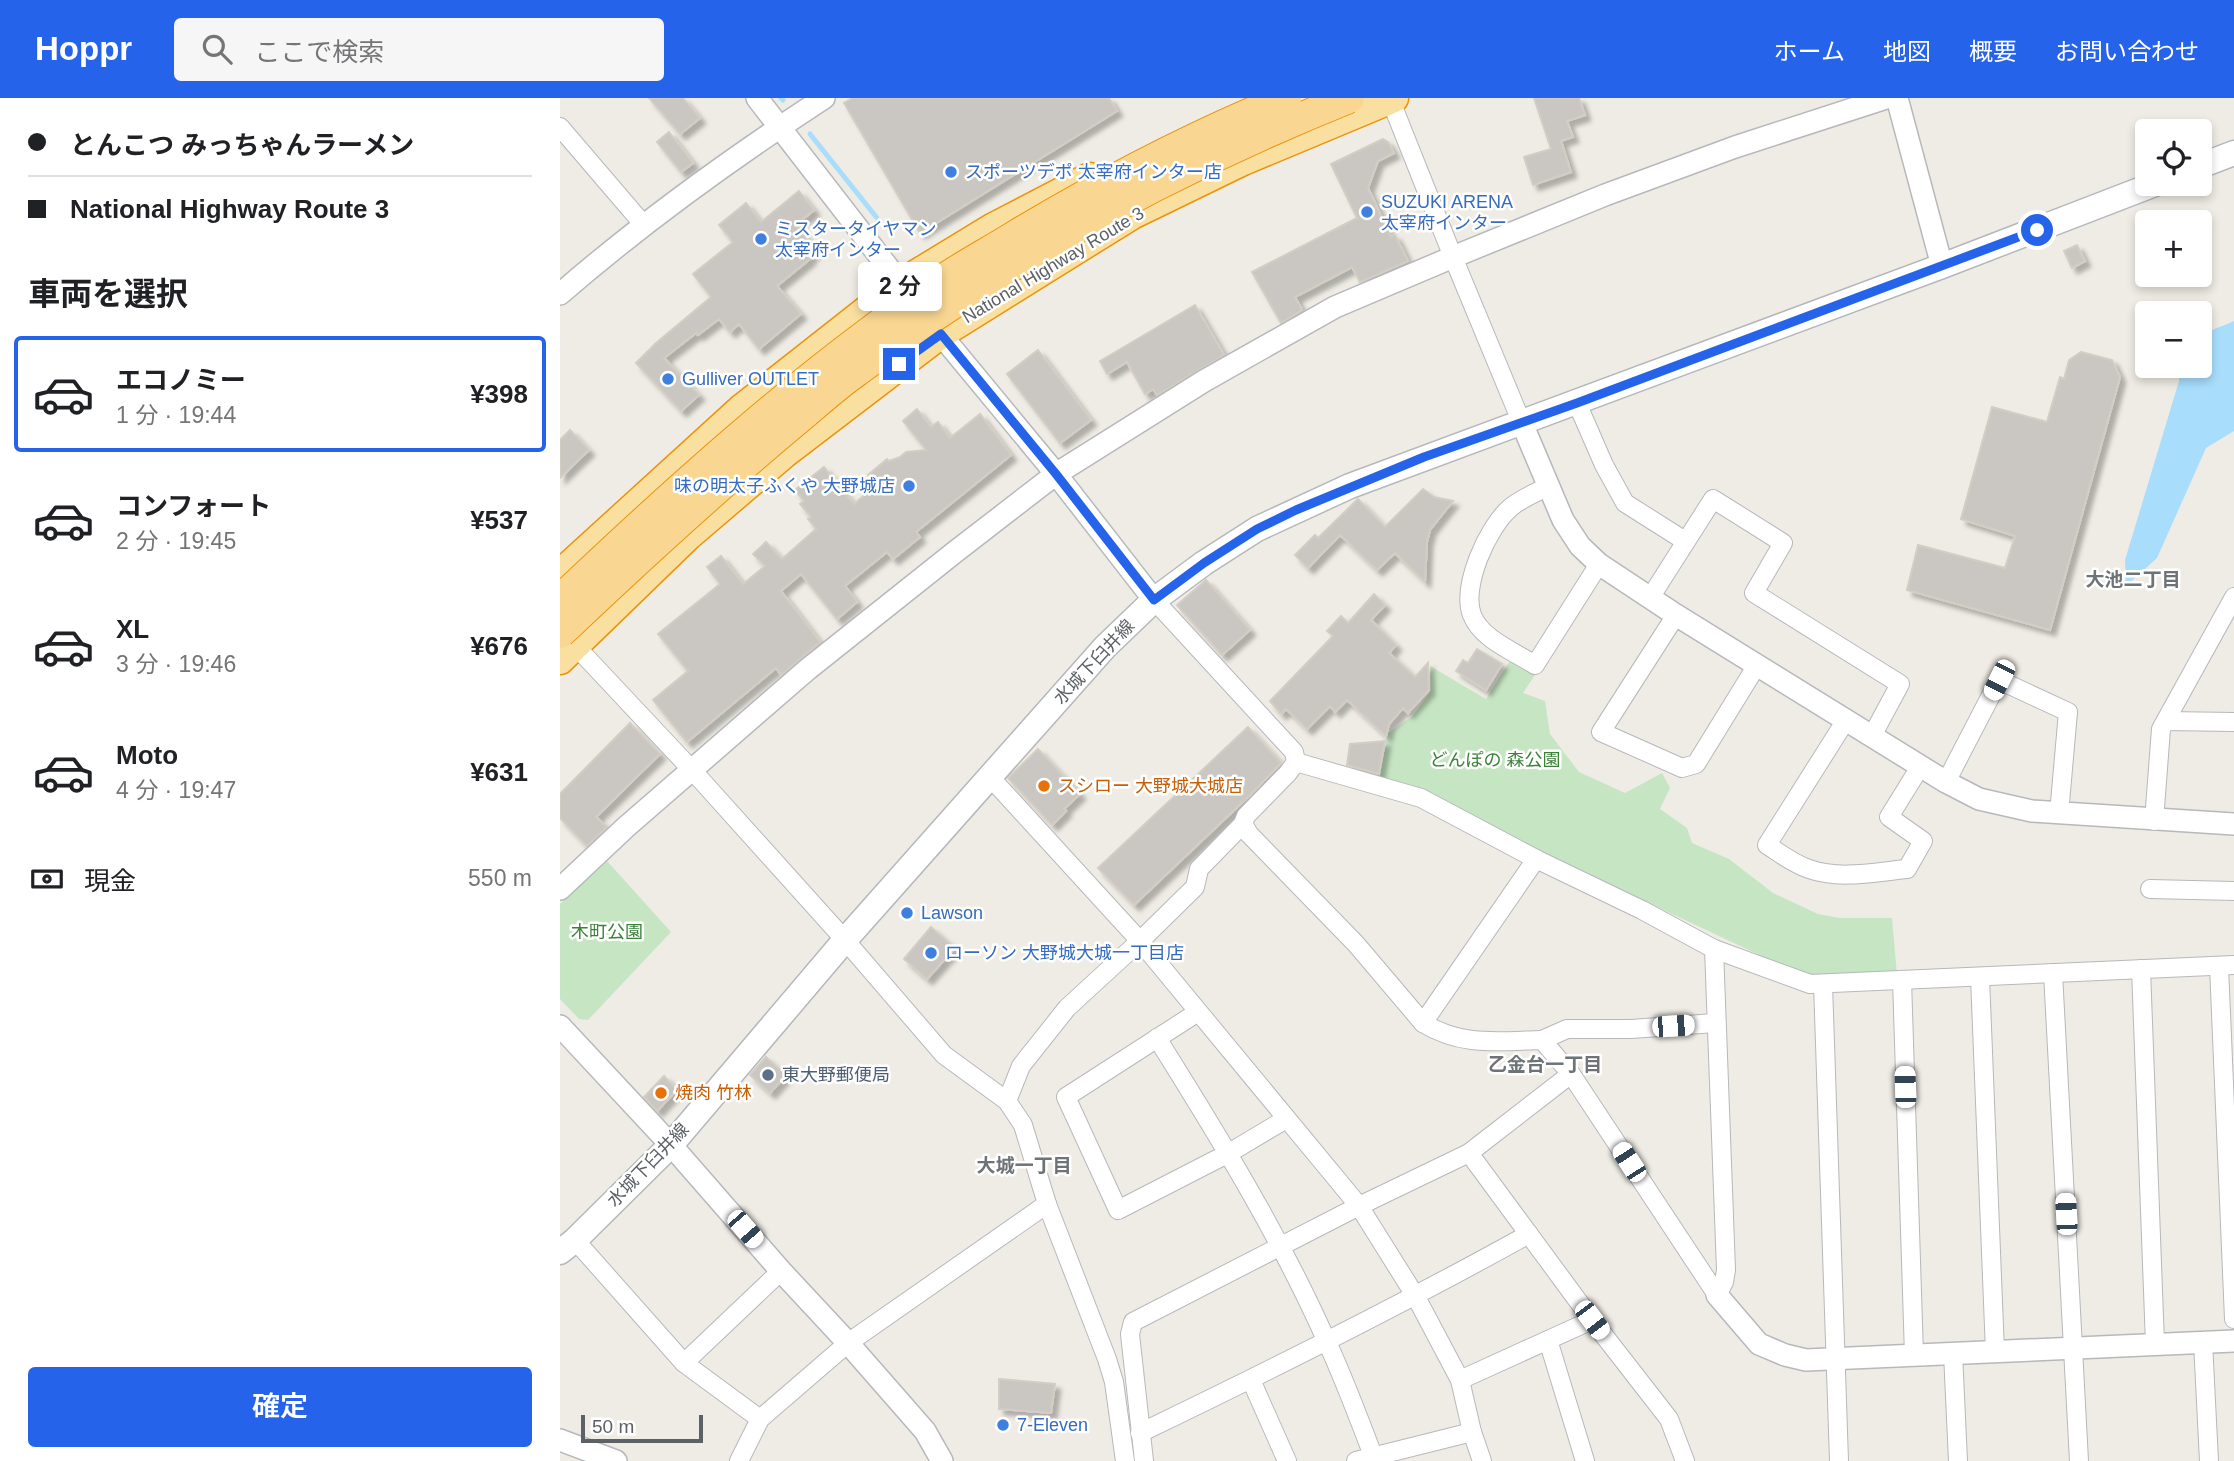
<!DOCTYPE html>
<html lang="ja">
<head>
<meta charset="utf-8">
<style>
	body { margin:0; font-family:Helvetica,"Noto Sans JP",sans-serif; background:#f6f6f6; color:#202124; height:100vh; display:flex; flex-direction:column; font-size:26px; white-space:nowrap }
	* { box-sizing:border-box; margin:0 }
	p { font-size:23px; color:#757577 }
	.icon { flex:none; width:38px; height:38px; fill:none; stroke:currentColor; stroke-width:2; stroke-linecap:round; stroke-linejoin:round }
	.map { position:relative; flex:1; overflow:hidden }
	.drawer { display:flex; flex-direction:column; background:#fff; width:560px }
	.drawer>* { flex:none }
	.banner { display:grid; align-content:center; height:154px; padding:0 28px; background:#fff }
	.buttons { position:absolute; left:1575px; top:21px; display:grid; gap:14px }
	.buttons a { display:grid; place-items:center; width:77px; height:77px; border-radius:7px; background:#fff; box-shadow:0 4px 10px #0003; font-size:35px }
	.scale { position:absolute; left:21px; bottom:18px; width:122px; box-sizing:border-box; padding-left:7px; border:4px solid #5d6165; border-top:0; font-size:19px; line-height:24px; white-space:nowrap; color:#5d6165; -webkit-text-stroke:5px #fff; paint-order:stroke }
	.end { position:absolute; width:32px; height:32px; margin:-16px; border:9px solid #2563eb; background:#fff; box-shadow:0 0 0 4px #fff }
	.from { border-radius:50% }
	.bubble { position:absolute; height:49px; border-radius:7px; background:#fff; box-shadow:0 4px 10px #0003; font-size:23px; font-weight:600; line-height:49px; text-align:center }
	.car { position:absolute; width:21px; height:42px; margin:-21px -10px; border-radius:9px; box-shadow:0 0 5px 2px #0007; background:linear-gradient(#fff 24%,#345 0 40%,#fff 0 76%,#345 0 86%,#fff 0) }
	.banner b { display:flex; align-items:center; gap:24px; height:66px; font-size:26px }
	.banner b+b { border-top:2px solid #e0e0e0 }
	.banner i { width:18px; height:18px; background:#202124 }
	ul { padding:0; list-style:none }
	li { display:flex; align-items:center; gap:21px; height:116px; margin:0 14px 10px; padding:0 14px; border:4px solid transparent; border-radius:7px }
	li div { flex:1 }
	li b { display:block; font-size:26px }
	li em { font-style:normal; font-weight:600 }
	li.selected { border-color:#2563eb }
	li>.icon { width:63px; height:63px; stroke-width:1.5 }
	h2 { padding:0 28px; font-size:32px; line-height:84px }
	.pay { display:flex; align-items:center; gap:18px; height:77px; padding:0 28px; font-size:26px }
	.pay p { margin-inline-start:auto }
	.primary-button { display:flex; gap:14px; margin-top:auto; padding:14px 28px }
	.primary-button a { flex:1; height:80px; border-radius:7px; background:#2563eb; color:#fff; font-size:28px; font-weight:600; line-height:80px; text-align:center }
	header { display:flex; align-items:center; gap:42px; box-sizing:border-box; height:98px; padding:0 35px; background:#2563eb; color:#fff }
	header strong { font-size:33px }
	nav { display:flex; gap:38px; margin-inline-start:auto; font-size:24px }
	.search { width:490px; height:63px; background:#f6f6f6; display:flex; align-items:center; gap:18px; box-sizing:border-box; padding:0 24px; border-radius:7px; color:#757577; font-size:26px }
	main { display:flex; flex:1; min-height:0 }
	.map>svg:first-child { display:block }
	.green { fill:#c6e5c3 }
	.water { fill:#a8defc }
	.lines { fill:none; stroke-linecap:round; stroke-linejoin:round }
	.stream { stroke:#a8defc; stroke-width:5 }
	.building { fill:#cac7c2; stroke:#d3cdc4; stroke-width:2; filter:url(#shadow) }
	.minor-casing { stroke:#b6b8bc; stroke-width:20 }
	.tertiary-casing { stroke:#b6b8bc; stroke-width:24 }
	.secondary-casing { stroke:#b4b8bc; stroke-width:27 }
	.trunk-casing { stroke:#ec9308; stroke-width:31 }
	.minor { stroke:#fff; stroke-width:18 }
	.tertiary { stroke:#fff; stroke-width:21 }
	.secondary { stroke:#fff; stroke-width:24 }
	.trunk { stroke:#fae0a0; stroke-width:28 }
	.motorway-bridge-casing { stroke:#ec9308; stroke-width:32; stroke-linecap:butt }
	.motorway-bridge { stroke:#f9d792; stroke-width:30 }
	.route { stroke:#2563eb; stroke-width:9 }
	.shop-dot { fill:#3f7fe0; stroke:#fff; stroke-width:2.5 }
	.food-dot { fill:#e8710a; stroke:#fff; stroke-width:2.5 }
	.service-dot { fill:#5c6f8a; stroke:#fff; stroke-width:2.5 }
	.labels { text-anchor:middle; dominant-baseline:central; stroke-width:5; stroke-linejoin:round; paint-order:stroke }
	.shop-label { font-size:18px; fill:#366cbe; stroke:#fff; text-anchor:start }
	.street-label { font-size:18px; fill:#5d6165; stroke:#fff }
	.park-label { font-size:18px; fill:#3a8238; stroke:#fff }
	.food-label { font-size:18px; fill:#c56008; stroke:#fff; text-anchor:start }
	.service-label { font-size:18px; fill:#4e5e75; stroke:#fff; text-anchor:start }
	.neighbourhood-label { font-size:19px; font-weight:bold; fill:#6e7377; stroke:#fff }
</style>
</head>
<body>
<header>
<strong>Hoppr</strong>
<div class="search"><svg class="icon" aria-label="search" viewBox="0 0 24 24"><circle cx="10" cy="10" r="6"/><path d="M15 15l6 6"/></svg>ここで検索</div>
<nav><a>ホーム</a><a>地図</a><a>概要</a><a>お問い合わせ</a></nav>
</header>
<main>
<section class="drawer">
<div class="banner">
<b><i class="from"></i>とんこつ みっちゃんラーメン</b>
<b><i></i>National Highway Route 3</b>
</div>
<h2>車両を選択</h2>
<ul>
<li class="selected"><svg class="icon" aria-label="car" viewBox="0 0 24 24"><path d="M5 17H2v-5l4-1 3-4h7l3 4 3 1v5h-3M9 17h6M6 11h13"/><circle cx="7" cy="17" r="2"/><circle cx="17" cy="17" r="2"/></svg><div><b>エコノミー</b><p>1 分 · 19:44</p></div><em>¥398</em></li>
<li><svg class="icon" aria-label="car" viewBox="0 0 24 24"><path d="M5 17H2v-5l4-1 3-4h7l3 4 3 1v5h-3M9 17h6M6 11h13"/><circle cx="7" cy="17" r="2"/><circle cx="17" cy="17" r="2"/></svg><div><b>コンフォート</b><p>2 分 · 19:45</p></div><em>¥537</em></li>
<li><svg class="icon" aria-label="car" viewBox="0 0 24 24"><path d="M5 17H2v-5l4-1 3-4h7l3 4 3 1v5h-3M9 17h6M6 11h13"/><circle cx="7" cy="17" r="2"/><circle cx="17" cy="17" r="2"/></svg><div><b>XL</b><p>3 分 · 19:46</p></div><em>¥676</em></li>
<li><svg class="icon" aria-label="car" viewBox="0 0 24 24"><path d="M5 17H2v-5l4-1 3-4h7l3 4 3 1v5h-3M9 17h6M6 11h13"/><circle cx="7" cy="17" r="2"/><circle cx="17" cy="17" r="2"/></svg><div><b>Moto</b><p>4 分 · 19:47</p></div><em>¥631</em></li>
</ul>
<div class="pay"><svg class="icon" aria-label="cash" viewBox="0 0 24 24"><path d="M3 7h18v10H3z"/><circle cx="12" cy="12" r="2"/></svg>現金<p>550 m</p></div>
<div class="primary-button"><a>確定</a></div>
</section>
<div class="map">
<svg width="1674" height="1363" viewBox="0 0 1674 1363">
	<defs>
		<filter id="shadow"><feDropShadow dx="5.5" dy="5.5" stdDeviation="2" flood-color="#0004"/></filter>
	</defs>
	<rect width="100%" height="100%" fill="#efece5"/>
	<!-- green -->
	<g class="green">
		<polygon points="951,561 975,577 963,595 985,603 990,636 1019,674 1065,695 1102,675 1110,690 1100,711 1127,730 1132,745 1169,761 1213,795 1258,816 1280,820 1332,820 1337,877 1263,880 1242,877 819,678 828,635 853,618 871,592 870,568 926,601"/>
		<polygon points="47,763 111,834 28,922 19,921 0,901 0,806"/>
	</g>
	<!-- water -->
	<path class="water" d="M1674 223V333L1646 350 1597 460 1566 488 1565 462 1619 283V268H1640C1640 230 1643 237 1674 223Z"/>
	<g class="lines">
		<!-- stream -->
		<g class="stream">
			<polyline points="221,0 223,2"/>
			<polyline points="250,36 317,120"/>
		</g>
	</g>
	<!-- building -->
	<g class="building">
		<polygon points="89,0 123,0 140,20 120,36"/>
		<polygon points="293,0 549,0 557,13 360,135 284,5"/>
		<polygon points="974,0 1019,0 1025,17 1007,23 1013,39 1001,43 1011,74 973,87 964,59 991,51"/>
		<polygon points="109,34 133,65 121,74 97,44"/>
		<polygon points="823,41 828,44 834,55 818,63 808,90 831,139 835,137 848,163 800,184 792,169 735,199 742,212 721,225 692,174 797,120 771,66"/>
		<polygon points="239,93 254,112 236,127 257,152 249,159 250,161 217,188 241,216 199,251 179,226 170,234 159,221 138,237 136,235 104,260 139,297 121,313 76,265 96,245 151,199 133,176 173,144 159,127 186,105 201,124"/>
		<polygon points="1517,147 1525,163 1512,170 1504,153"/>
		<polygon points="635,207 664,257 597,297 593,291 585,296 567,264 547,276 540,263"/>
		<polygon points="478,252 531,322 500,345 447,276"/>
		<polygon points="1521,254 1552,262 1560,279 1490,532 1347,492 1358,447 1445,470 1455,438 1401,421 1432,309 1487,324 1500,279 1504,281 1509,262"/>
		<polygon points="357,311 371,329 378,324 390,340 420,316 451,357 356,434 360,439 333,461 327,454 285,488 297,504 277,521 241,476 221,493 260,544 221,577 216,570 127,644 93,602 128,573 98,536 160,486 147,469 161,458 183,486 205,468 193,456 206,444 222,461 256,431 248,421 251,419 240,406 244,403 235,392 264,369 294,406 316,387 308,377 327,361 329,363 340,359 346,354 366,352 343,323"/>
		<polygon points="10,332 29,352 0,380 0,342"/>
		<polygon points="863,391 874,399 893,403 870,432 867,444 865,484 835,455 817,472 780,437 748,470 735,457 755,437 758,440 798,401 825,429"/>
		<polygon points="646,482 690,532 662,557 617,507"/>
		<polygon points="814,496 825,507 811,522 836,547 829,555 855,579 868,565 869,592 848,615 843,610 829,626 826,638 787,602 775,614 770,608 747,631 726,611 721,616 710,603 773,538 767,533 781,518 788,525"/>
		<polygon points="917,551 942,566 926,592 896,573 903,562 908,565"/>
		<polygon points="70,625 100,656 36,719 47,729 27,748 0,720 0,696"/>
		<polygon points="688,629 721,665 690,697 574,807 538,770"/>
		<polygon points="825,643 819,676 787,667 790,646"/>
		<polygon points="478,651 520,696 504,711 506,713 492,727 448,680"/>
		<polygon points="371,829 395,850 367,881 344,861"/>
		<polygon points="206,959 226,977 210,995 190,977"/>
		<polygon points="104,978 117,992 97,1013 84,999"/>
		<polygon points="439,1281 495,1286 491,1315 439,1311"/>
	</g>
	<g class="lines">
		<!-- minor casing -->
		<g class="minor-casing">
			<g id="minor">
				<polyline points="830,1 893,159 961,323"/>
				<polyline points="0,29 83,126"/>
				<polyline points="1017,305 1044,367 1065,405 1125,443"/>
				<path d="M988 388C976 395 960 401 950 410 928 429 901 488 912 517 921 541 955 554 975 567L1039 466"/>
				<polyline points="1090,500 1153,401 1223,445 1194,495 1340,586 1312,638"/>
				<polyline points="1116,517 1041,634 1122,670 1136,666 1197,567"/>
				<polyline points="9,541 132,672 285,842 384,957 447,1003 463,1027 487,1106 547,1261 554,1284 565,1363"/>
				<path d="M1286 622 1207 747C1221 756 1234 766 1249 771 1280 782 1315 774 1347 771L1363 743 1329 719 1360 669"/>
				<polyline points="1606,623 1674,624"/>
				<polyline points="736,664 861,700 976,761 1082,812 1154,851 1250,886 1674,867"/>
				<polyline points="430,679 580,843 799,1108 856,1199 900,1282 912,1334 922,1363"/>
				<polyline points="1386,684 1439,582 1508,614 1499,716"/>
				<polyline points="1594,723 1601,631 1674,499"/>
				<path d="M683 726 689 736 796 846 863 925C902 949 938 943 982 942L1011 976 1157 1197 1164 1184 1166 1172 1154 851"/>
				<polyline points="1590,791 1674,793"/>
				<polyline points="1659,868 1674,1221"/>
				<polyline points="1581,871 1595,1246"/>
				<polyline points="1493,875 1519,1363"/>
				<polyline points="1420,879 1435,1254"/>
				<polyline points="1342,882 1354,1257"/>
				<polyline points="1263,886 1279,1363"/>
				<polyline points="638,914 506,999 558,1112 669,1055 726,1021"/>
				<polyline points="863,925 976,761"/>
				<path d="M597 940C659 1039 720 1138 767 1244 785 1283 800 1323 815 1363"/>
				<polyline points="982,942 1007,931 1071,931 1155,925"/>
				<polyline points="447,1003 461,968 507,910 580,843 635,789 639,771 683,726 686,718 728,675 736,664 734,654 594,502"/>
				<polyline points="909,1055 1032,1222 1109,1321 1125,1363"/>
				<polyline points="15,1142 124,1265 200,1321"/>
				<polyline points="988,1242 1025,1363"/>
				<polyline points="1643,1244 1649,1363"/>
				<polyline points="1393,1255 1398,1363"/>
				<polyline points="124,1265 221,1173"/>
				<polyline points="691,1282 727,1363"/>
				<polyline points="900,1282 1032,1222"/>
				<path d="M580 1335C711 1272 841 1207 969 1136"/>
				<polyline points="179,1363 200,1321 288,1245 487,1106"/>
				<polyline points="584,1363 570,1236 573,1224 799,1108 909,1055 1011,976"/>
				<polyline points="796,1363 912,1334"/>
			</g>
		</g>
		<!-- tertiary casing -->
		<g class="tertiary-casing">
			<g id="tertiary">
				<polyline points="197,0 348,195"/>
				<polyline points="1337,0 1382,168"/>
				<path d="M0 196C83 124 172 60 264 0"/>
				<polyline points="372,226 496,376 594,502"/>
				<polyline points="961,323 1003,422 1020,448 1039,466 1116,517 1386,684 1419,701 1472,713 1674,726"/>
				<polyline points="0,791 66,729 248,571 395,454 496,376 644,283 775,209 893,159 1045,97 1175,49 1326,0"/>
				<polyline points="0,928 111,1047 221,1173 288,1245 365,1333 382,1363"/>
				<polyline points="1157,1197 1199,1246 1225,1257 1246,1262 1674,1243"/>
				<polyline points="0,1342 56,1363"/>
			</g>
		</g>
		<!-- secondary casing -->
		<g class="secondary-casing">
			<g id="secondary">
				<polyline points="1640,68 1674,55"/>
				<polyline points="0,1154 15,1142 111,1047 285,842 545,549 594,502 644,465 697,431 790,388 1382,168 1595,86"/>
			</g>
		</g>
		<!-- trunk casing -->
		<g class="trunk-casing">
			<g id="trunk">
				<polyline points="0,476 181,311 340,186 432,130 530,79"/>
				<polyline points="0,562 128,438 224,356 381,236 572,117 683,63 834,0"/>
			</g>
		</g>
		<!-- minor -->
		<use href="#minor" class="minor"/>
		<!-- tertiary -->
		<use href="#tertiary" class="tertiary"/>
		<!-- secondary -->
		<use href="#secondary" class="secondary"/>
		<!-- trunk -->
		<use href="#trunk" class="trunk"/>
		<!-- motorway-bridge casing -->
		<g class="motorway-bridge-casing">
			<g id="motorway-bridge">
				<path d="M0 502C120 388 244 276 381 183 404 167 429 154 453 139 541 86 631 39 726 0"/>
				<path d="M0 535C76 463 152 393 232 326 253 309 274 289 297 273 448 160 615 70 789 0"/>
			</g>
		</g>
		<!-- motorway-bridge -->
		<use href="#motorway-bridge" class="motorway-bridge"/>
	</g>
	<g class="lines">
		<!-- route -->
		<polyline class="route" points="339,266 381,236 496,376 594,502 644,465 697,431 736,412 864,359 1017,305 1477,132"/>
	</g>
	<!-- markers -->
	<g class="shop-dot">
		<circle cx="391" cy="74" r="7"/>
		<circle cx="807" cy="114" r="7"/>
		<circle cx="201" cy="141" r="7"/>
		<circle cx="108" cy="281" r="7"/>
		<circle cx="349" cy="388" r="7"/>
		<circle cx="347" cy="815" r="7"/>
		<circle cx="371" cy="855" r="7"/>
		<circle cx="443" cy="1327" r="7"/>
	</g>
	<g class="food-dot">
		<circle cx="484" cy="688" r="7"/>
		<circle cx="101" cy="995" r="7"/>
	</g>
	<circle class="service-dot" cx="208" cy="977" r="7"/>
	<g class="labels">
		<!-- shop labels -->
		<g class="shop-label">
			<text x="405" y="74">スポーツデポ 太宰府インター店</text>
			<text x="821" y="104">SUZUKI ARENA<tspan x="821" dy="21">太宰府インター</tspan></text>
			<text x="215" y="131">ミスタータイヤマン<tspan x="215" dy="21">太宰府インター</tspan></text>
			<text x="122" y="281">Gulliver OUTLET</text>
			<text x="335" y="388" text-anchor="end">味の明太子ふくや 大野城店</text>
			<text x="361" y="815">Lawson</text>
			<text x="385" y="855">ローソン 大野城大城一丁目店</text>
			<text x="457" y="1327">7-Eleven</text>
		</g>
		<!-- street labels -->
		<g class="street-label">
			<text transform="translate(493 167) rotate(-31)">National Highway Route 3</text>
			<text transform="translate(534 564) rotate(-47)">水城下臼井線</text>
			<text transform="translate(88 1067) rotate(-46)">水城下臼井線</text>
		</g>
		<!-- park labels -->
		<g class="park-label">
			<text x="935" y="662">どんぽの 森公園</text>
			<text x="47" y="834">木町公園</text>
		</g>
		<!-- food labels -->
		<g class="food-label">
			<text x="498" y="688">スシロー 大野城大城店</text>
			<text x="115" y="995">焼肉 竹林</text>
		</g>
		<!-- service labels -->
		<g class="service-label">
			<text x="222" y="977">東大野郵便局</text>
		</g>
		<!-- neighbourhood labels -->
		<g class="neighbourhood-label">
			<text x="1573" y="481">大池二丁目</text>
			<text x="985" y="966">乙金台一丁目</text>
			<text x="464" y="1067">大城一丁目</text>
		</g>
	</g>
</svg>
<div class="buttons">
<a><svg class="icon" aria-label="locate" viewBox="0 0 24 24"><circle cx="12" cy="12" r="6"/><path d="M12 2v4M12 18v4M2 12h4M18 12h4"/></svg></a>
<a>+</a>
<a>−</a>
</div>
<div class="scale">50 m</div>
<i class="end from" style="left:1477px;top:132px"></i>
<i class="end" style="left:339px;top:266px"></i>
<div class="bubble" style="left:298px;top:164px;width:84px">2 分</div>
<i class="car" style="left:1439px;top:582px;rotate:207deg"></i>
<i class="car" style="left:1113px;top:928px;rotate:86deg"></i>
<i class="car" style="left:1345px;top:989px;rotate:358deg"></i>
<i class="car" style="left:1069px;top:1064px;rotate:327deg"></i>
<i class="car" style="left:1506px;top:1116px;rotate:357deg"></i>
<i class="car" style="left:185px;top:1131px;rotate:139deg"></i>
<i class="car" style="left:1032px;top:1222px;rotate:143deg"></i>
</div>
</main>
</body>
</html>
